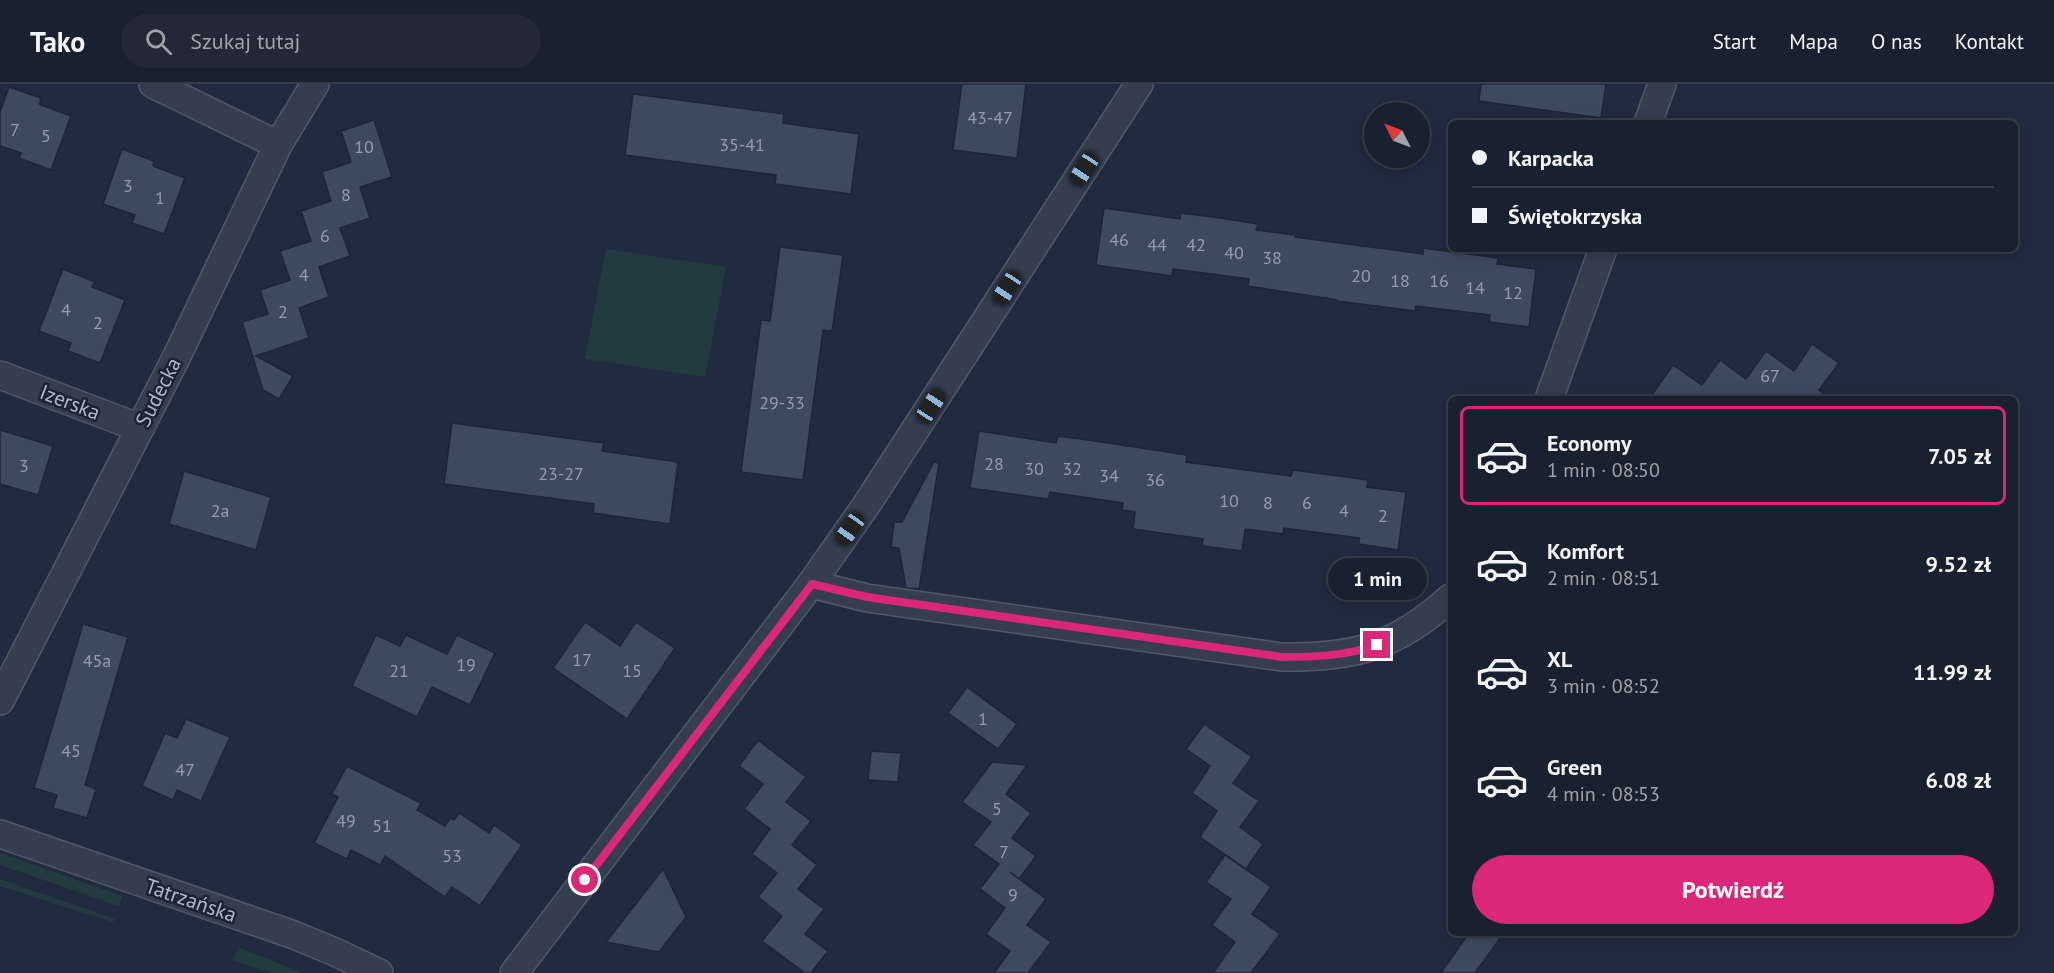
<!DOCTYPE html>
<html lang="pl">
<head>
<meta charset="utf-8">
<style>
	body { margin:0; font-family:"PT Sans",sans-serif; background:#222837; color:#f1f3f6; height:100vh; display:flex; flex-direction:column; font-size:22px; white-space:nowrap }
	* { box-sizing:border-box; margin:0 }
	p { font-size:20px; color:#9fa3aa }
	.icon { flex:none; width:33px; height:33px; fill:none; stroke:currentColor; stroke-width:2; stroke-linecap:round; stroke-linejoin:round }
	.map { position:relative; flex:1; overflow:hidden }
	.side { position:absolute; left:1448px; top:312px; width:570px; height:540px; display:flex; flex-direction:column; background:#19202f; border-radius:9px; box-shadow:0 3px 15px #0003,0 0 0 2px #373e4b }
	.side>* { flex:none }
	.banner { position:absolute; left:1448px; top:36px; width:570px; height:132px; border-radius:9px; box-shadow:0 3px 15px #0003,0 0 0 2px #373e4b; display:grid; align-content:center; height:132px; padding:0 24px; background:#19202f }
	.needle { width:39px; rotate:312deg }
	.controls { position:absolute; left:1364px; top:18px; display:grid; gap:12px }
	.controls a { display:grid; place-items:center; width:66px; height:66px; border-radius:50%; background:#19202f; box-shadow:0 3px 15px #0003,0 0 0 2px #373e4b; font-size:30px }
	.end { position:absolute; width:27px; height:27px; margin:-14px; border:8px solid #db2777; background:#fff; box-shadow:0 0 0 3px #fff }
	.from { border-radius:50% }
	.bubble { position:absolute; height:42px; border-radius:21px; background:#19202f; box-shadow:0 3px 15px #0003,0 0 0 2px #373e4b; font-size:20px; font-weight:800; line-height:42px; text-align:center }
	.car { position:absolute; width:18px; height:36px; margin:-18px -9px; border-radius:8px; box-shadow:0 0 4px 2px #0007; background:linear-gradient(#222 24%,#8ab4d8 0 40%,#222 0 76%,#8ab4d8 0 86%,#222 0) }
	.banner b { display:flex; align-items:center; gap:21px; height:57px; font-size:22px }
	.banner b+b { border-top:2px solid #373e4b }
	.banner i { width:15px; height:15px; background:#f1f3f6 }
	ul { padding:10px 0 0; list-style:none }
	li { display:flex; align-items:center; gap:18px; height:99px; margin:0 12px 9px; padding:0 12px; border:3px solid transparent; border-radius:9px }
	li div { flex:1 }
	li b { display:block; font-size:22px }
	li em { font-style:normal; font-weight:800 }
	li.on { border-color:#db2777 }
	li>.icon { width:54px; height:54px; stroke-width:1.5 }
	.action { display:flex; gap:12px; margin-top:auto; padding:12px 24px }
	.action a { flex:1; height:69px; border-radius:36px; background:#db2777; color:#fff; font-size:24px; font-weight:800; line-height:69px; text-align:center }
	header { display:flex; align-items:center; gap:36px; box-sizing:border-box; height:84px; padding:0 30px; background:#19202f; border-bottom:2px solid #373e4b }
	header strong { font-size:28px }
	nav { display:flex; gap:33px; margin-inline-start:auto; font-size:21px }
	.search { width:420px; height:54px; background:#222837; display:flex; align-items:center; gap:15px; box-sizing:border-box; padding:0 21px; border-radius:33px; color:#9fa3aa; font-size:22px }
	.map>svg:first-child { display:block }
	.green { fill:#233a40 }
	.building { fill:#3d495f; stroke:#1d2536; stroke-width:1.5 }
	.lines { fill:none; stroke-linecap:round; stroke-linejoin:round }
	.minor-casing { stroke:#51586a; stroke-width:30 }
	.minor { stroke:#353e4f; stroke-width:27 }
	.route { stroke:#db2777; stroke-width:8 }
	.labels { text-anchor:middle; dominant-baseline:central; stroke-width:5; stroke-linejoin:round; paint-order:stroke }
	.number-label { font-size:18px; fill:#949caf }
	.street-label { font-size:21px; fill:#b1b8ca; stroke:#1b2334 }
</style>
</head>
<body>
<header>
<strong>Tako</strong>
<div class="search"><svg class="icon" aria-label="search" viewBox="0 0 24 24"><circle cx="10" cy="10" r="6"/><path d="M15 15l6 6"/></svg>Szukaj tutaj</div>
<nav><a>Start</a><a>Mapa</a><a>O nas</a><a>Kontakt</a></nav>
</header>
<div class="map">
<svg width="2054" height="889" viewBox="0 0 2054 889">
	<rect width="100%" height="100%" fill="#212b3f"/>
	<!-- green -->
	<g class="green">
		<polygon points="606,165 726,183 705,293 585,275"/>
		<polygon points="0,769 122,812 119,822 0,781"/>
		<polygon points="0,795 115,835 113,838 0,802"/>
		<polygon points="238,863 303,889 272,889 233,876"/>
	</g>
	<!-- building -->
	<g class="building">
		<polygon points="962,0 1026,0 1017,74 953,66"/>
		<polygon points="1481,0 1606,0 1601,34 1479,17"/>
		<polygon points="9,3 41,14 39,20 71,32 51,86 19,74 21,69 0,62 0,28"/>
		<polygon points="633,10 784,30 783,39 859,50 851,110 775,100 776,91 625,71"/>
		<polygon points="374,36 392,93 360,103 370,134 340,144 350,172 319,183 329,213 299,224 309,254 256,272 293,292 279,315 263,306 242,238 268,230 260,206 290,196 280,167 311,157 301,127 331,117 322,88 351,78 341,47"/>
		<polygon points="122,65 154,77 153,82 185,94 164,150 132,139 135,131 103,120"/>
		<polygon points="1104,124 1180,135 1181,129 1220,134 1258,140 1256,146 1295,151 1295,153 1423,170 1423,164 1498,174 1497,180 1536,185 1529,243 1489,238 1490,231 1416,222 1415,227 1337,217 1337,216 1248,202 1249,195 1212,190 1173,185 1172,192 1096,181"/>
		<polygon points="780,163 843,171 832,247 823,246 803,396 741,388 761,236 770,237"/>
		<polygon points="63,185 95,198 92,203 125,216 100,279 68,267 71,259 39,247"/>
		<polygon points="1812,260 1839,279 1819,306 1832,315 1649,315 1673,281 1702,301 1720,276 1746,295 1766,267 1794,287"/>
		<polygon points="452,339 604,359 602,367 678,378 670,440 593,429 594,420 444,400"/>
		<polygon points="0,346 53,362 38,411 0,400"/>
		<polygon points="979,347 1056,359 1058,352 1095,357 1187,371 1186,378 1291,392 1293,386 1368,396 1367,403 1406,408 1398,466 1359,460 1359,454 1284,444 1283,450 1245,445 1242,467 1202,462 1203,455 1133,445 1135,428 1122,426 1123,419 1050,408 1048,415 970,404"/>
		<polygon points="934,378 939,379 919,505 906,504 899,464 891,463 894,438 902,438"/>
		<polygon points="184,387 271,413 256,466 169,440"/>
		<polygon points="585,538 620,562 636,538 675,564 627,635 553,584"/>
		<polygon points="83,540 128,553 85,701 96,705 87,734 53,724 57,711 34,704"/>
		<polygon points="376,551 400,562 406,551 447,570 457,551 495,569 470,621 432,603 417,633 352,602"/>
		<polygon points="967,603 1017,640 998,665 948,629"/>
		<polygon points="186,635 230,653 201,717 177,706 173,716 142,702 165,649 177,654"/>
		<polygon points="1204,640 1252,673 1233,699 1259,717 1240,743 1263,760 1246,785 1200,753 1217,727 1192,709 1210,682 1186,665"/>
		<polygon points="758,656 806,693 786,718 811,737 792,761 817,781 798,805 824,825 805,850 828,867 811,889 805,889 762,857 782,832 758,813 777,789 752,770 770,745 744,725 763,700 739,682"/>
		<polygon points="871,667 901,669 898,698 868,696"/>
		<polygon points="992,678 1027,681 1006,710 1031,729 1012,754 1036,772 1019,795 1010,788 1046,815 1027,841 1051,858 1028,889 994,889 1010,867 986,850 1005,824 980,805 999,780 973,761 991,738 962,718"/>
		<polygon points="347,682 421,719 417,726 445,742 450,734 454,736 459,729 489,749 494,741 522,761 480,822 452,803 445,813 385,772 380,781 351,766 347,775 314,759 338,713 332,710"/>
		<polygon points="1225,771 1271,803 1252,830 1280,850 1251,889 1213,889 1235,858 1212,841 1231,815 1206,798"/>
		<polygon points="663,785 686,833 659,868 606,858"/>
		<polygon points="1469,849 1504,849 1475,889 1441,889"/>
	</g>
	<g class="lines">
		<!-- minor casing -->
		<g class="minor-casing">
			<g id="minor">
				<polyline points="153,0 278,61"/>
				<polyline points="1648,39 1662,0"/>
				<polyline points="0,291 140,344"/>
				<polyline points="1549,315 1603,165"/>
				<path d="M811 500 867 514 1282 573C1354 574 1396 563 1450 514"/>
				<polyline points="0,617 177,272 278,61 315,0"/>
				<polyline points="0,750 294,851 335,868 379,889"/>
				<polyline points="514,889 811,500 867,420 1139,0"/>
			</g>
		</g>
		<!-- minor -->
		<use href="#minor" class="minor"/>
	</g>
	<g class="lines">
		<!-- route -->
		<path class="route" d="M585 796 812 500 867 513 1282 573C1315 573 1345 572 1377 561"/>
	</g>
	<g class="labels">
		<!-- number labels -->
		<g class="number-label">
			<text x="990" y="33">43-47</text>
			<text x="15" y="45">7</text>
			<text x="46" y="51">5</text>
			<text x="742" y="60">35-41</text>
			<text x="364" y="62">10</text>
			<text x="128" y="101">3</text>
			<text x="346" y="110">8</text>
			<text x="160" y="113">1</text>
			<text x="325" y="151">6</text>
			<text x="1119" y="155">46</text>
			<text x="1157" y="160">44</text>
			<text x="1196" y="160">42</text>
			<text x="1234" y="168">40</text>
			<text x="1272" y="173">38</text>
			<text x="304" y="190">4</text>
			<text x="1361" y="191">20</text>
			<text x="1400" y="196">18</text>
			<text x="1439" y="196">16</text>
			<text x="1475" y="203">14</text>
			<text x="1513" y="208">12</text>
			<text x="66" y="225">4</text>
			<text x="283" y="227">2</text>
			<text x="98" y="238">2</text>
			<text x="1770" y="291">67</text>
			<text x="782" y="318">29-33</text>
			<text x="994" y="379">28</text>
			<text x="24" y="381">3</text>
			<text x="1034" y="384">30</text>
			<text x="1072" y="384">32</text>
			<text x="561" y="389">23-27</text>
			<text x="1109" y="391">34</text>
			<text x="1155" y="395">36</text>
			<text x="1229" y="416">10</text>
			<text x="1268" y="418">8</text>
			<text x="1307" y="418">6</text>
			<text x="220" y="426">2a</text>
			<text x="1344" y="426">4</text>
			<text x="1383" y="431">2</text>
			<text x="582" y="575">17</text>
			<text x="97" y="576">45a</text>
			<text x="466" y="580">19</text>
			<text x="399" y="586">21</text>
			<text x="632" y="586">15</text>
			<text x="983" y="634">1</text>
			<text x="71" y="666">45</text>
			<text x="185" y="685">47</text>
			<text x="997" y="724">5</text>
			<text x="346" y="736">49</text>
			<text x="382" y="741">51</text>
			<text x="1004" y="767">7</text>
			<text x="452" y="771">53</text>
			<text x="1013" y="810">9</text>
		</g>
		<!-- street labels -->
		<g class="street-label">
			<text transform="translate(158 308) rotate(-63)">Sudecka</text>
			<text transform="translate(70 318) rotate(21)">Izerska</text>
			<text transform="translate(191 816) rotate(19)">Tatrzańska</text>
		</g>
	</g>
</svg>
<div class="controls">
<a><svg class="needle" viewBox="-14 -14 28 28"><path d="M0-13l5 13h-10z" fill="#e53935"/><path d="M0 13l5-13h-10z" fill="#9fa3aa"/></svg></a>
</div>
<i class="end from" style="left:585px;top:796px"></i>
<i class="end" style="left:1377px;top:561px"></i>
<div class="bubble" style="left:1328px;top:474px;width:99px">1 min</div>
<i class="car" style="left:1084px;top:85px;rotate:213deg"></i>
<i class="car" style="left:1007px;top:204px;rotate:213deg"></i>
<i class="car" style="left:931px;top:322px;rotate:33deg"></i>
<i class="car" style="left:850px;top:445px;rotate:215deg"></i>
<div class="banner">
<b><i class="from"></i>Karpacka</b>
<b><i></i>Świętokrzyska</b>
</div>
<section class="side">
<ul>
<li class="on"><svg class="icon" aria-label="car" viewBox="0 0 24 24"><path d="M5 17H2v-5l4-1 3-4h7l3 4 3 1v5h-3M9 17h6M6 11h13"/><circle cx="7" cy="17" r="2"/><circle cx="17" cy="17" r="2"/></svg><div><b>Economy</b><p>1 min · 08:50</p></div><em>7.05 zł</em></li>
<li><svg class="icon" aria-label="car" viewBox="0 0 24 24"><path d="M5 17H2v-5l4-1 3-4h7l3 4 3 1v5h-3M9 17h6M6 11h13"/><circle cx="7" cy="17" r="2"/><circle cx="17" cy="17" r="2"/></svg><div><b>Komfort</b><p>2 min · 08:51</p></div><em>9.52 zł</em></li>
<li><svg class="icon" aria-label="car" viewBox="0 0 24 24"><path d="M5 17H2v-5l4-1 3-4h7l3 4 3 1v5h-3M9 17h6M6 11h13"/><circle cx="7" cy="17" r="2"/><circle cx="17" cy="17" r="2"/></svg><div><b>XL</b><p>3 min · 08:52</p></div><em>11.99 zł</em></li>
<li><svg class="icon" aria-label="car" viewBox="0 0 24 24"><path d="M5 17H2v-5l4-1 3-4h7l3 4 3 1v5h-3M9 17h6M6 11h13"/><circle cx="7" cy="17" r="2"/><circle cx="17" cy="17" r="2"/></svg><div><b>Green</b><p>4 min · 08:53</p></div><em>6.08 zł</em></li>
</ul>
<div class="action"><a>Potwierdź</a></div>
</section>
</div>
</body>
</html>
